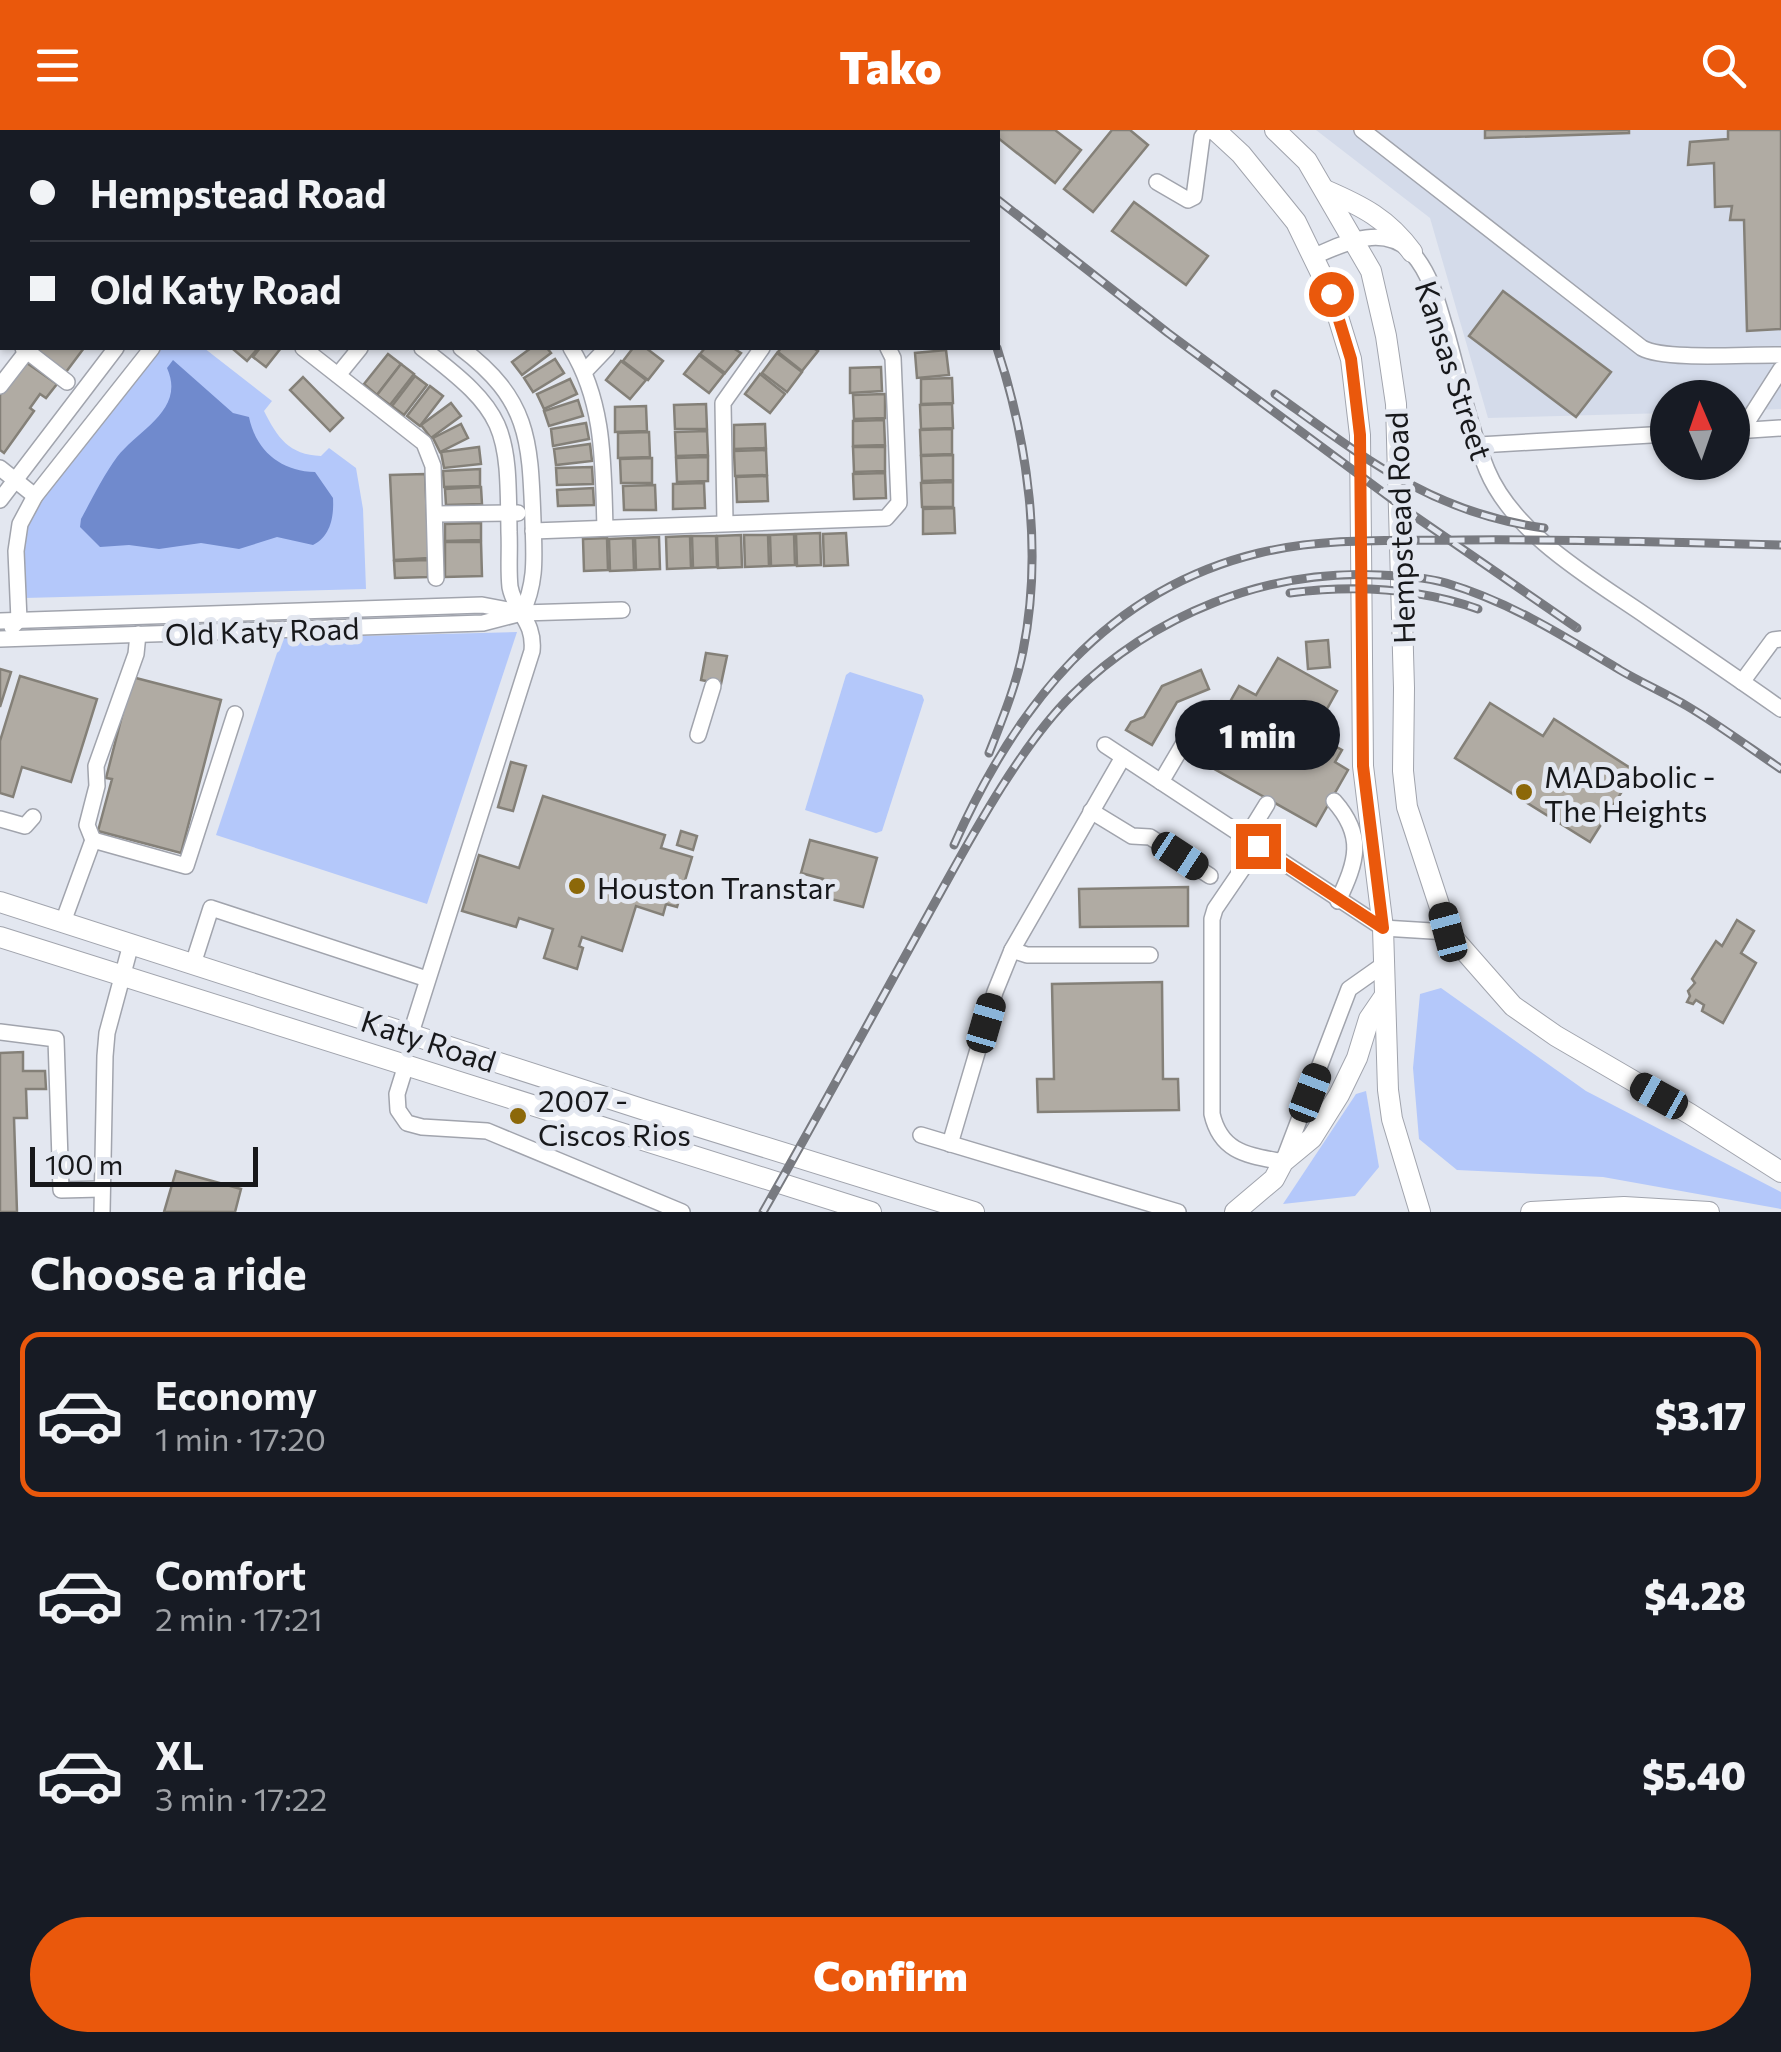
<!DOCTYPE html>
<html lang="en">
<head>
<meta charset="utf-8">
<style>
	body { margin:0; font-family:Commissioner,sans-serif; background:#20242c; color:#f1f3f6; height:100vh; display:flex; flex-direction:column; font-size:38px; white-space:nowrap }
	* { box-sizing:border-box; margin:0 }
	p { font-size:32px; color:#9ea1a6 }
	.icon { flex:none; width:55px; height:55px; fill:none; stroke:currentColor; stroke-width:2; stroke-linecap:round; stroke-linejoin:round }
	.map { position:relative; height:1082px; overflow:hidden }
	.details { display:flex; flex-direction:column; background:#171b24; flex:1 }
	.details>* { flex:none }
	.hud { position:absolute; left:0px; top:0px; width:1000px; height:220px; box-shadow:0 2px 8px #0004; display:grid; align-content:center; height:220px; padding:0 30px; background:#171b24 }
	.needle { width:65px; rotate:358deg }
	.controls { position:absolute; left:1650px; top:250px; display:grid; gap:20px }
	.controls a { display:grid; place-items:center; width:100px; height:100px; border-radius:50%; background:#171b24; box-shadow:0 2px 8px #0004; font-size:50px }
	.scale { position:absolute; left:30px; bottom:25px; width:228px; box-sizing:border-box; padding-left:10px; border:5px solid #17181b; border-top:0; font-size:28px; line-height:35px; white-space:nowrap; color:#17181b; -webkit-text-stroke:8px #e3e7f0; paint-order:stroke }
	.end { position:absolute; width:45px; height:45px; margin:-22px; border:12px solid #ea580c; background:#fff; box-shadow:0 0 0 5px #fff }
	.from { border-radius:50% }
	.bubble { position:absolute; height:70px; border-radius:35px; background:#171b24; box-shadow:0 2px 8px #0004; font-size:32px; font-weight:800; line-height:70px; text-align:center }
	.car { position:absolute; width:30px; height:60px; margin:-30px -15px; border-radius:12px; box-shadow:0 0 8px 2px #0007; background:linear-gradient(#222 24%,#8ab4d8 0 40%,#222 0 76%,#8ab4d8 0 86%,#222 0) }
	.hud b { display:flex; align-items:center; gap:35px; height:95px; font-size:38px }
	.hud b+b { border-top:2px solid #363941 }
	.hud i { width:25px; height:25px; background:#f1f3f6 }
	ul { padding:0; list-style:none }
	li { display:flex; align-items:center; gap:30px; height:165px; margin:0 20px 15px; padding:0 10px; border:5px solid transparent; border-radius:20px }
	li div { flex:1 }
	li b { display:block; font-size:38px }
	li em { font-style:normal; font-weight:800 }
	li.selected { border-color:#ea580c }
	li>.icon { width:90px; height:90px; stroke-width:1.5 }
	h2 { padding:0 30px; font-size:45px; line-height:120px }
	.cta { display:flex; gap:20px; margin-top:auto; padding:20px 30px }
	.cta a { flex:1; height:115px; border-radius:60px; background:#ea580c; color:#fff; font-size:40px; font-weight:800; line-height:115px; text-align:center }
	header { display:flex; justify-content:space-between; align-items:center; height:130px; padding:0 30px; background:#ea580c; color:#fff; font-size:45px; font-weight:800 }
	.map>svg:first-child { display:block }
	.built { fill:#d4dbea }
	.green { fill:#b4c8fa }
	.water { fill:#708acd }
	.building { fill:#b0aba3; stroke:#848078; stroke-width:2.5 }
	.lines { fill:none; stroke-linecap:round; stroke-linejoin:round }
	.minor-casing { stroke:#a1a4ad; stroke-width:18 }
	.major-casing { stroke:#a1a4ad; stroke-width:22 }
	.minor { stroke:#fff; stroke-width:15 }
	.major { stroke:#fff; stroke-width:20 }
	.rail-casing { stroke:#787a80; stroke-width:9 }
	.rail { stroke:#e3e7f0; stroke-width:5; stroke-dasharray:15; stroke-linecap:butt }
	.route { stroke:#ea580c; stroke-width:12 }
	.poi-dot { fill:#8c6809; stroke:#e3e7f0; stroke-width:4 }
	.labels { text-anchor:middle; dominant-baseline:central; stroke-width:10; stroke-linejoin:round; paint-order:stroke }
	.street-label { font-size:30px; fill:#17181b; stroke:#e3e7f0 }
	.poi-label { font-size:30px; fill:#17181b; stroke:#e3e7f0; text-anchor:start }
</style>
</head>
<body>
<header><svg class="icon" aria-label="menu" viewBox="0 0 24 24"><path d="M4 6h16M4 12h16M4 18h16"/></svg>Tako<svg class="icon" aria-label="search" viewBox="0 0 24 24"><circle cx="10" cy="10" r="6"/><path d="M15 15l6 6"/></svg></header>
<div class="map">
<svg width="1781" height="1082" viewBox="0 0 1781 1082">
	<rect width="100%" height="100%" fill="#e3e7f0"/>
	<!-- built -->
	<polygon class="built" points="1316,0 1781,0 1781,279 1733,281 1732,268 1668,268 1667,283 1488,288 1430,88"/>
	<!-- green -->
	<g class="green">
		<path d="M160 218H204L272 271 264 281C277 307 289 325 321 326L329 318 356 338 363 379 366 459 24 468 22 417 33 381Z"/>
		<polygon points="517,502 427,774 216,705 282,508"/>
		<polygon points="850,542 922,565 924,570 882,701 876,703 805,680 846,545"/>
		<polygon points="1441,858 1586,961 1781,1062 1781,1079 1603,1047 1457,1040 1419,1009 1413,938 1420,864"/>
		<polygon points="1366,961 1379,1037 1355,1066 1283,1074 1356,964"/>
	</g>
	<!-- water -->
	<path class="water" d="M173 230 233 283 249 287C256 321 281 341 315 342L333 368C334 386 331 406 313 415L277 407 239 419 201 413 159 419 129 415 100 417 80 397 81 389C92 369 103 346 117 327 138 300 186 280 167 238Z"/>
	<!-- building -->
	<g class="building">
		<polygon points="988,0 1055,0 1081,20 1055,53 998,8 998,2"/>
		<polygon points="1112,0 1130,0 1148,15 1093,82 1064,59"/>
		<polygon points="1485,0 1629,0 1629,3 1485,8"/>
		<polygon points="1728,0 1781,0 1781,199 1747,201 1744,90 1730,90 1732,76 1715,77 1714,33 1688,35 1690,12 1728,9"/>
		<polygon points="1134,72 1208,126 1186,155 1112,101"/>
		<polygon points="1503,161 1611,242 1576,287 1469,206"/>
		<polygon points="39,218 84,218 66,242 37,220"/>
		<polygon points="236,218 258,218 247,231 234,220"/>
		<polygon points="260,218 281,218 266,237 253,227"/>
		<polygon points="531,218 547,218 551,223 522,245 512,232"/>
		<polygon points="633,218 646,218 663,231 648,250 623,231"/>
		<polygon points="705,218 733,218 741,223 725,243 700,224"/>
		<polygon points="781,218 813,218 818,221 802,241 778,222"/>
		<polygon points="946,220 949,245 917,248 915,223"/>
		<polygon points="777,223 802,242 787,262 762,243"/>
		<polygon points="388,224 401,234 377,265 364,254"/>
		<polygon points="699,225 724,244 709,263 684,244"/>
		<polygon points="555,229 564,243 533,262 524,248"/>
		<polygon points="24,231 57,254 46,268 40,264 30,278 34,281 4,323 0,320 0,265"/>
		<polygon points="621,231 646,250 630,269 606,250"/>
		<polygon points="401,234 414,244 390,275 377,265"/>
		<polygon points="881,237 882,261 850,263 850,238"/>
		<polygon points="760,244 785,264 770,283 745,264"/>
		<polygon points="415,246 427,255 404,285 392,276"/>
		<polygon points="303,247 343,288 330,301 290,260"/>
		<polygon points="952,248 953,273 921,274 921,249"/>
		<polygon points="570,249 577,264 544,279 537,264"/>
		<polygon points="430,256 443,266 420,296 407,286"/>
		<polygon points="885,264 885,288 854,289 853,265"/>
		<polygon points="578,270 583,286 549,296 544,281"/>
		<polygon points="451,273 461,286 431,308 421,295"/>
		<polygon points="706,274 707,299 675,299 674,275"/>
		<polygon points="952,274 953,298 921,299 920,275"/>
		<polygon points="646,276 647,301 615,302 615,277"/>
		<polygon points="884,290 885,315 853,316 853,291"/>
		<polygon points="586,293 589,309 553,316 551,299"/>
		<polygon points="461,294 468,308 440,322 433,308"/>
		<polygon points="765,294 766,318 734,319 734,295"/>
		<polygon points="952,299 952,324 921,325 920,300"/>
		<polygon points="707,301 708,325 676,326 675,302"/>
		<polygon points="649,302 650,327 618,328 618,303"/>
		<polygon points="590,314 592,331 556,335 554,319"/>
		<polygon points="479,317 481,334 444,338 441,322"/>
		<polygon points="853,317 885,317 885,341 854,342"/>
		<polygon points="766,320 767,345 735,346 734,321"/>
		<polygon points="953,325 953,350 922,351 921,326"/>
		<polygon points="708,327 708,351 677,352 676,328"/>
		<polygon points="652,328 652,353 621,353 620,329"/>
		<polygon points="592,337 593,354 557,355 556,338"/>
		<polygon points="480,339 480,356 444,357 443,341"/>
		<polygon points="885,343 886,368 854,369 853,344"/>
		<polygon points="425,344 429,428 394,430 390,345"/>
		<polygon points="767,346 768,371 737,372 736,347"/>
		<polygon points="953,352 953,377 922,377 921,353"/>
		<polygon points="704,353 705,378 673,379 673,354"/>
		<polygon points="655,355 656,380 624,380 623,356"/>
		<polygon points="481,357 482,374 446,375 445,359"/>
		<polygon points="593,358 594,375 558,376 557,360"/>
		<polygon points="954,378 955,403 923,404 923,379"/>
		<polygon points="481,393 481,410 445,411 445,394"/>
		<polygon points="820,403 821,435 797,436 796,404"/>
		<polygon points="846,403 848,435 824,436 823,404"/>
		<polygon points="794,404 795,435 771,436 770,405"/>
		<polygon points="741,405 742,437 718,438 717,406"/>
		<polygon points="744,405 768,405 769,436 745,437"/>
		<polygon points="690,406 691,438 667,439 666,407"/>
		<polygon points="692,406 716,406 717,437 693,438"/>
		<polygon points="659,407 660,439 636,440 635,408"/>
		<polygon points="607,408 608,440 584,441 583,409"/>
		<polygon points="633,408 634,440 610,441 609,409"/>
		<polygon points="445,412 481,412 482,446 445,447"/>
		<polygon points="428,430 428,447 395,448 394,431"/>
		<polygon points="1328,510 1330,537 1308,539 1306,512"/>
		<polygon points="706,523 727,526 721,554 701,550"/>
		<polygon points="1278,528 1337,561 1313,604 1342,620 1335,632 1348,640 1316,696 1209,636 1213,630 1201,623 1239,556 1256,565"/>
		<polygon points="0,539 11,542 0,577"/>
		<polygon points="1201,540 1209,559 1177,572 1152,615 1126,600 1131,592 1144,587 1162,556"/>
		<polygon points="20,546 97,569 71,652 22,637 13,667 0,663 0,611"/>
		<polygon points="132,547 221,570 181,723 98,701 112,649 106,648"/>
		<polygon points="1490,573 1543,606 1554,589 1635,641 1590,712 1455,628"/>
		<polygon points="511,632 526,636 513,681 498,677"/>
		<polygon points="543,666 665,705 661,718 692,727 677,777 666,774 663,785 636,776 622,821 582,807 579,816 583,818 577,839 544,828 553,799 519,788 516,797 462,781 479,725 519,738"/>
		<polygon points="681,701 697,706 693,720 677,715"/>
		<polygon points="810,710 877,728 863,777 819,766 823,749 801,743"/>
		<polygon points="1188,757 1188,796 1080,797 1079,759"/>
		<polygon points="1737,790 1754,801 1741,823 1756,833 1723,893 1702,881 1704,875 1696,870 1693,874 1687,872 1690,866 1688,861 1695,853 1692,849 1716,811 1722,816"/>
		<polygon points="1162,852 1163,949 1178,949 1179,980 1038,982 1037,949 1054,949 1052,854"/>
		<polygon points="23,922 23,941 45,941 46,959 26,959 27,988 14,988 17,1082 0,1082 0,923"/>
		<polygon points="176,1041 241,1059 235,1082 164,1082"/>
	</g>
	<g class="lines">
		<!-- minor casing -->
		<g class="minor-casing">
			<g id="minor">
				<polyline points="167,0 170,2"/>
				<polyline points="303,0 306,2"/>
				<polyline points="654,0 657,2"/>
				<path d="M1362 0 1642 218C1666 231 1749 224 1781 225"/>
				<polyline points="58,2 60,0"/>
				<polyline points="351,2 353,0"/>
				<polyline points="493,2 495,0"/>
				<polyline points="628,2 630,0"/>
				<polyline points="781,2 782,0"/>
				<polyline points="0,5 2,7"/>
				<polyline points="1157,52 1188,70 1194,67 1202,7 1207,0"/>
				<path d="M1315 126C1346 112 1386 93 1413 124 1432 146 1438 175 1446 201 1459 247 1469 296 1487 340 1514 405 1594 450 1649 488 1693 518 1737 548 1781 579"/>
				<polyline points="0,200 2,202"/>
				<polyline points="23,218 67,252"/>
				<polyline points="303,218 424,313 433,336 436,448"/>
				<path d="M461 218C530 270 530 311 533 391 534 426 537 451 522 483"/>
				<path d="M571 218C605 273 603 335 605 398"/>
				<polyline points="584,242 607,218"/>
				<polyline points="338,245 360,218"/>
				<polyline points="0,256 27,221"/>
				<polyline points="1742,300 1781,239"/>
				<polyline points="1735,301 1781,298"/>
				<polyline points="1479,315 1668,304"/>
				<polyline points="0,338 35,366"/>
				<polyline points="0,370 116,218"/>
				<polyline points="436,384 518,383"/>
				<polyline points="725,393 723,273 762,218"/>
				<polyline points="533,401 886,388 899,373 893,228 888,218"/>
				<polyline points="0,491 482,475 518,482"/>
				<polyline points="12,497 19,490 16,421 20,394 35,366 152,218"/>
				<polyline points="0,509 483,493 522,483 622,480"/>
				<polyline points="1742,552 1773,510 1781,509"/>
				<polyline points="698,605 713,556"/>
				<polyline points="1105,615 1383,798 1448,802"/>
				<polyline points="1161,652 1204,579"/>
				<path d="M1334 671C1365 706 1357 731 1338 771"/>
				<polyline points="1091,681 1132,706 1150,707 1210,746"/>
				<polyline points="0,689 25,696 33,687"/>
				<polyline points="1246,708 1267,674"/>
				<polyline points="93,710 87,695 97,656 96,636 136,524 138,504"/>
				<path d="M1258 716 1215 779 1212 789V984C1221 1023 1248 1025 1283 1032L1349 859 1383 835"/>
				<polyline points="63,792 93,710 186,736 235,584"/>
				<polyline points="1012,820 1027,825 1150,825"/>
				<polyline points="193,834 211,778 427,849"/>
				<polyline points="0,902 56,909 61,1060 101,1059"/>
				<path d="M411 903 532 521C535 491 515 483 510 457 508 439 510 420 509 402 508 296 507 283 422 218"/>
				<polyline points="406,935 397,964 398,980 407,993 422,997 487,1001 682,1082"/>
				<polyline points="921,1005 1178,1082"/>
				<polyline points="950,1014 995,862 1012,820 1123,627"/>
				<polyline points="102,1082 105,926 107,903 131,814"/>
			</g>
		</g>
		<!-- major casing -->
		<g class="major-casing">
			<g id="major">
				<polyline points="1215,0 1241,24 1296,92 1331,164 1351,229 1360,305 1363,636 1383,798 1388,960 1392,989 1420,1082"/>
				<polyline points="1275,0 1307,31 1371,141 1386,206 1396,274 1404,558 1403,641 1407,677 1448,802 1513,876 1556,906 1690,984 1781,1042"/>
				<path d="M1325 60C1362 76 1388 89 1412 122"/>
				<polyline points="0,772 645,980 974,1082"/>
				<polyline points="0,807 871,1082"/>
				<polyline points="1235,1082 1274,1049 1283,1032 1312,1008 1339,965 1357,928 1369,889 1384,867"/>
				<polyline points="1531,1082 1624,1077 1709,1082"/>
			</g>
		</g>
		<!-- minor -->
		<use href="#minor" class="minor"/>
		<!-- major -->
		<use href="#major" class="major"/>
		<!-- rail casing -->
		<g class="rail-casing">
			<g id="rail">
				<polyline points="879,0 881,2"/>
				<polyline points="907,0 910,2"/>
				<polyline points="998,70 1168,203 1416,387 1577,498"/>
				<path d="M1275 264C1363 327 1432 383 1544 398"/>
				<path d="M1290 463C1352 455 1418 458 1478 479"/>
				<path d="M989 623C1002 590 1016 556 1023 521 1043 422 1028 312 997 218"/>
				<path d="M954 715C1015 578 1105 460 1259 423 1326 407 1395 411 1463 410 1569 409 1675 412 1781 415"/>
				<path d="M763 1082C819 984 873 884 928 785 966 717 1017 619 1072 565 1153 485 1266 439 1379 445 1402 446 1424 447 1446 453 1510 472 1564 506 1620 540 1642 553 1665 563 1687 576 1719 595 1750 618 1781 639"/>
			</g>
		</g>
		<!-- rail -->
		<use href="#rail" class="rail"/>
	</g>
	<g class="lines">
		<!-- route -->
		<polyline class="route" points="1258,716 1383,798 1363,636 1360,305 1351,229 1331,164"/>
	</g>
	<!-- markers -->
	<g class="poi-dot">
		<circle cx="1524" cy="662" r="10"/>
		<circle cx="577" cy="756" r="10"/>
		<circle cx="518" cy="986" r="10"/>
	</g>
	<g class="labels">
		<!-- street labels -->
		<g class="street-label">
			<text transform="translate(1455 240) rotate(72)">Kansas Street</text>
			<text transform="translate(1399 398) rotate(-92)">Hempstead Road</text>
			<text transform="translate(262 500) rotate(-2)">Old Katy Road</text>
			<text transform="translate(429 910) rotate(18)">Katy Road</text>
		</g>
		<!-- poi labels -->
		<g class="poi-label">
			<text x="1544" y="645">MADabolic -<tspan x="1544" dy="34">The Heights</tspan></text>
			<text x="597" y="756">Houston Transtar</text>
			<text x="538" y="969">2007 -<tspan x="538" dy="34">Ciscos Rios</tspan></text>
		</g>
	</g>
</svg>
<div class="controls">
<a><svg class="needle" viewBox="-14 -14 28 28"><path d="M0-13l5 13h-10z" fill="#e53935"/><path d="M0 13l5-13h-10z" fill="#9ea1a6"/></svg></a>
</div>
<div class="scale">100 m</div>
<i class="end from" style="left:1331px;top:164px"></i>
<i class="end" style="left:1258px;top:716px"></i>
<div class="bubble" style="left:1175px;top:570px;width:165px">1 min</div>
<i class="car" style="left:1180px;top:726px;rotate:123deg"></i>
<i class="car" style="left:1448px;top:802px;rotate:345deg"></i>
<i class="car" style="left:986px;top:893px;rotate:16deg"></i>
<i class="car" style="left:1310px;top:963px;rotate:21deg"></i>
<i class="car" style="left:1659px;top:966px;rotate:299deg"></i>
<div class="hud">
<b><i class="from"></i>Hempstead Road</b>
<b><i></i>Old Katy Road</b>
</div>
</div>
<section class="details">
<h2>Choose a ride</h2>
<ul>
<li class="selected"><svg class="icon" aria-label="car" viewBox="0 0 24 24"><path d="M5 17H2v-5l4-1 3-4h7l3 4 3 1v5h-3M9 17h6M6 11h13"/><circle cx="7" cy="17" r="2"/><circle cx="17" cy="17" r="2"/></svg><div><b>Economy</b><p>1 min · 17:20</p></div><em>$3.17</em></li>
<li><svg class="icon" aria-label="car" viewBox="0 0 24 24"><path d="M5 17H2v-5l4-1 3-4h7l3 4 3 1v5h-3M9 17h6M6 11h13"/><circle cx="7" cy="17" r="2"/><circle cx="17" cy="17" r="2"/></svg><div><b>Comfort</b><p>2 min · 17:21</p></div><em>$4.28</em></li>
<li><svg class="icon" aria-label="car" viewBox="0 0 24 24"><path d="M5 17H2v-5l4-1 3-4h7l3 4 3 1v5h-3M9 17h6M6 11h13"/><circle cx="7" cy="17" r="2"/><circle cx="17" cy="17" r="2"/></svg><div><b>XL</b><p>3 min · 17:22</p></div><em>$5.40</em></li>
</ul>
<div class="cta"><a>Confirm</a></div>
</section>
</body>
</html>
